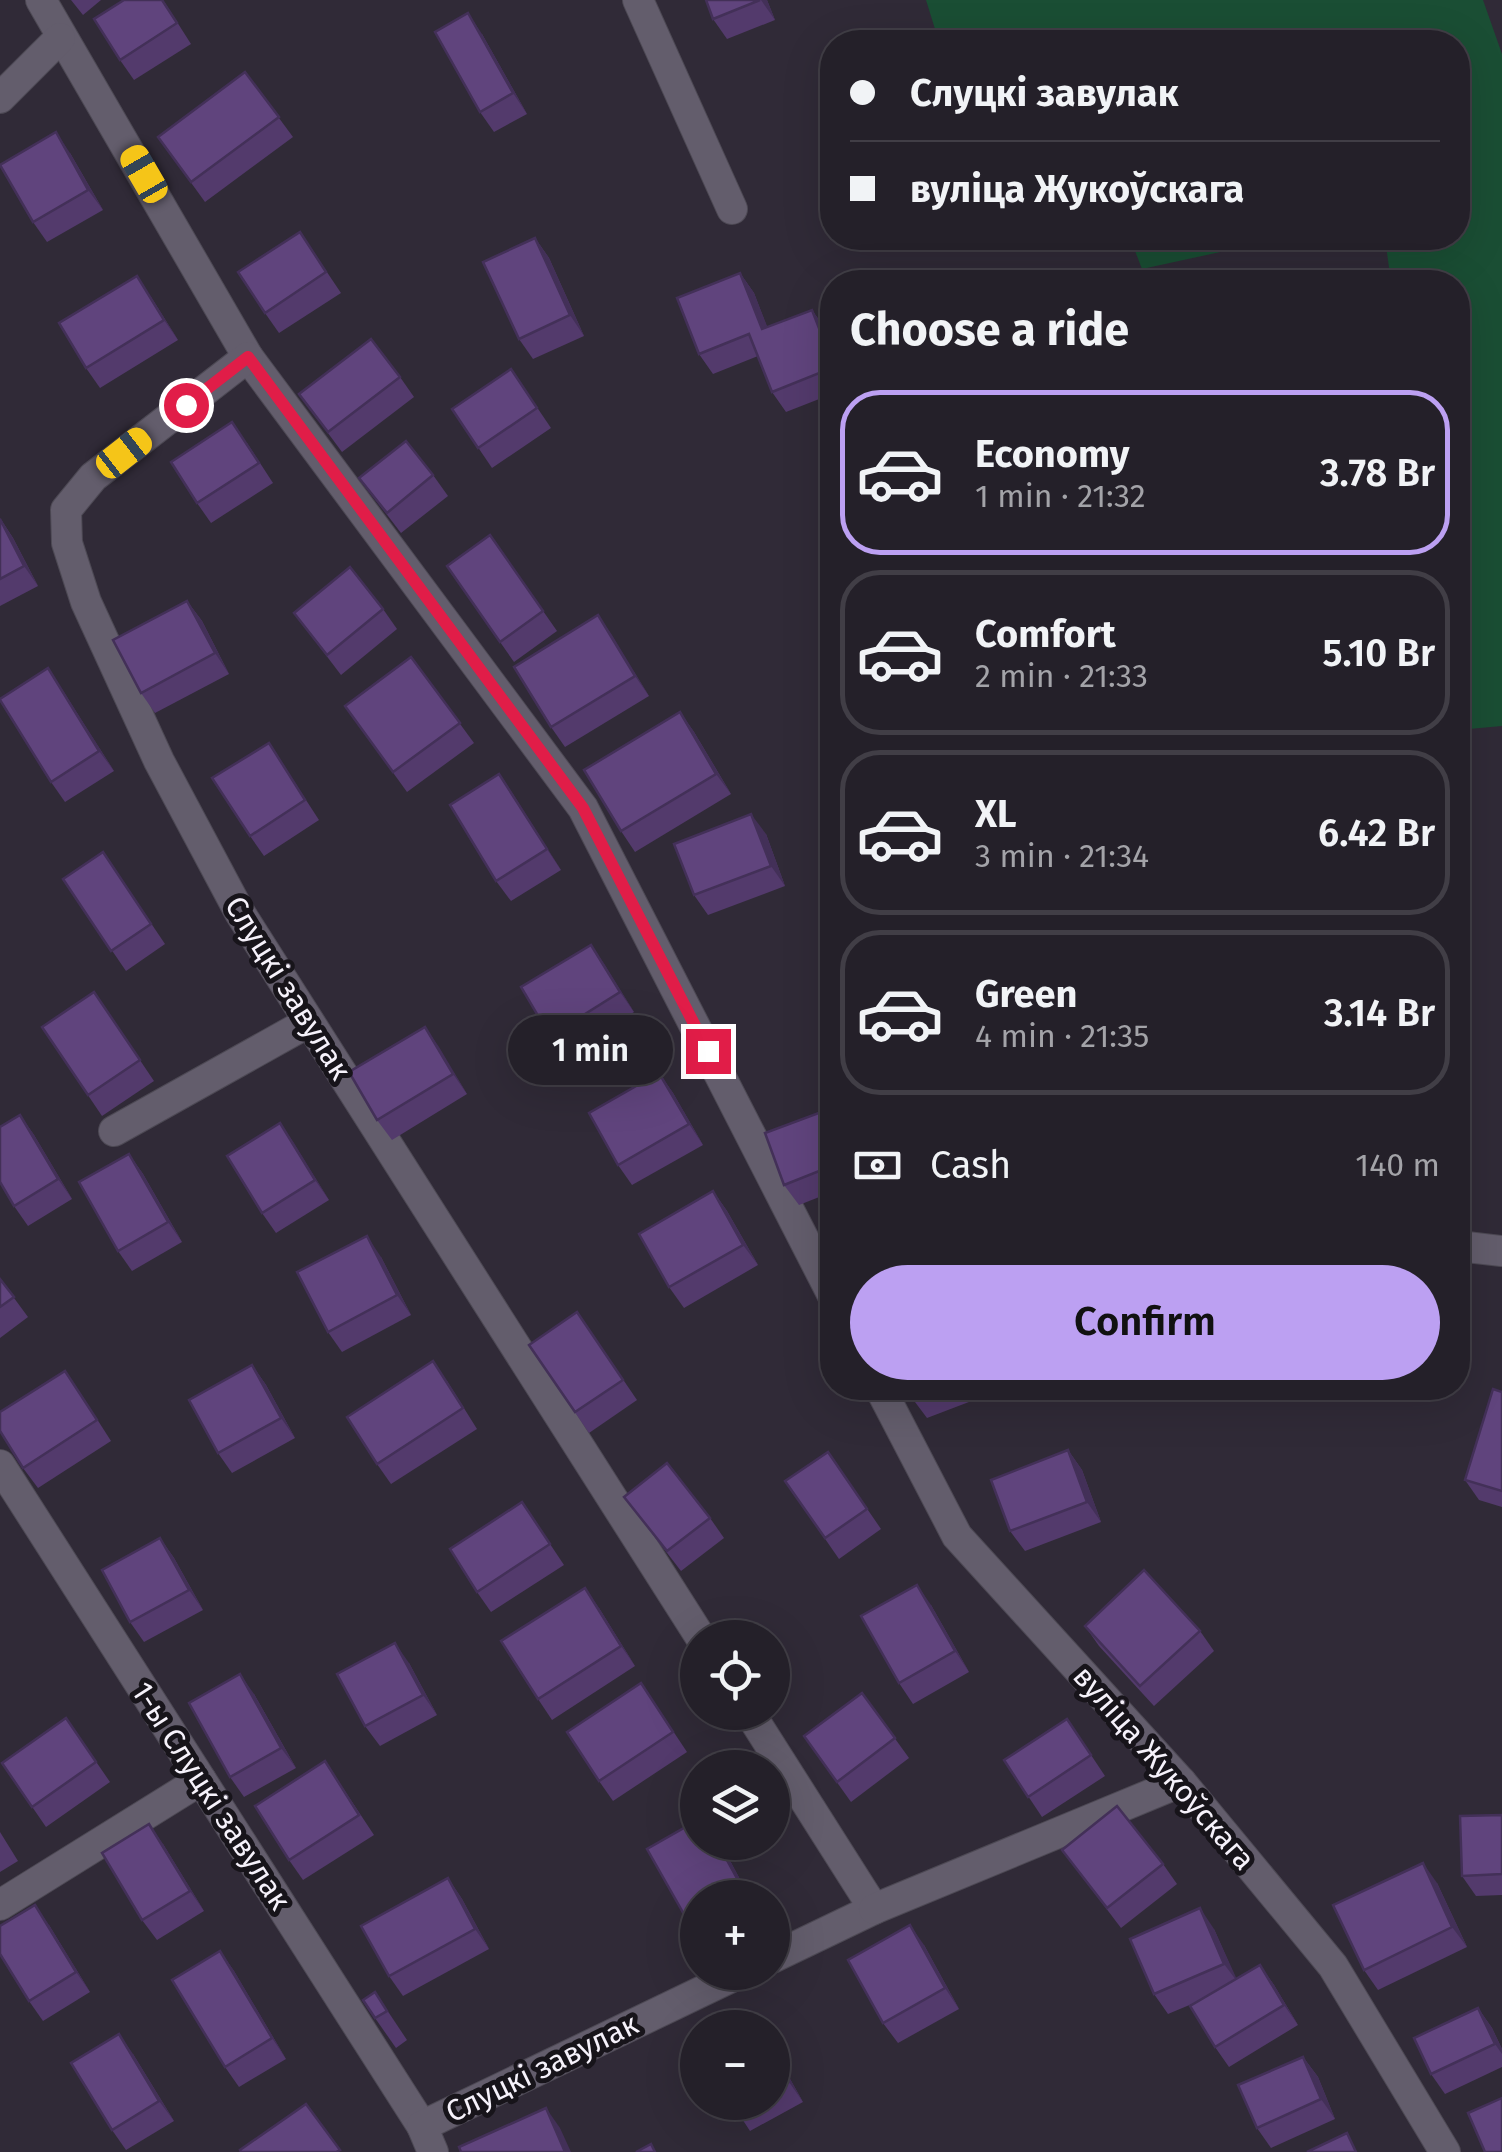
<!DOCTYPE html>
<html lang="en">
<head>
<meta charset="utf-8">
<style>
	body { margin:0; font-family:"Fira Sans",sans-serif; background:#302d35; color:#f1f3f6; height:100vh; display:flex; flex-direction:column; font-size:38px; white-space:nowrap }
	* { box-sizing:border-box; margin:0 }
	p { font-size:32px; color:#a3a3a8 }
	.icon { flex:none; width:55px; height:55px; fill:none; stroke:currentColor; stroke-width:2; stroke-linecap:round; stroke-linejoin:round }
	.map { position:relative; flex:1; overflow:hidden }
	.drawer { position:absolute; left:820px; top:270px; width:650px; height:1130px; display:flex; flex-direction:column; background:#242029; border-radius:40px; box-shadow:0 10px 40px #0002,0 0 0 2px #413e46 }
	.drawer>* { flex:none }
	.banner { position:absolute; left:820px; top:30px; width:650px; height:220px; border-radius:40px; box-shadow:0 10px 40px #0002,0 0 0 2px #413e46; display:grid; align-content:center; height:220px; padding:0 30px; background:#242029 }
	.buttons { position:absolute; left:680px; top:1620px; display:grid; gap:20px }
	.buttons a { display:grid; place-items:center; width:110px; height:110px; border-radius:50%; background:#242029; box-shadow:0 10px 40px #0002,0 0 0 2px #413e46; font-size:50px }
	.end { position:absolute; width:45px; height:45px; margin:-22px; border:12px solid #e11d48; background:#fff; box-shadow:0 0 0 5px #fff }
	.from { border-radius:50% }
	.bubble { position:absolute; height:70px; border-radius:35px; background:#242029; box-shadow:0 10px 40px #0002,0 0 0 2px #413e46; font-size:32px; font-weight:600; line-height:70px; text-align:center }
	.car { position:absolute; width:30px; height:60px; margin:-30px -15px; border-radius:12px; box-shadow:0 0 8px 2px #0007; background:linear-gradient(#f5c518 24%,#345 0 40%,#f5c518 0 76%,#345 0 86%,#f5c518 0) }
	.banner b { display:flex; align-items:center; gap:35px; height:95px; font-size:38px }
	.banner b+b { border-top:2px solid #413e46 }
	.banner i { width:25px; height:25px; background:#f1f3f6 }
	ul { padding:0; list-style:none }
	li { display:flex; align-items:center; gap:30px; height:165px; margin:0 20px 15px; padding:0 10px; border:5px solid #413e46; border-radius:40px }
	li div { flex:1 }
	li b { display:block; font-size:38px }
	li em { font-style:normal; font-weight:600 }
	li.current { border-color:#bca0f2 }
	li>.icon { width:90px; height:90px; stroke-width:1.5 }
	h2 { padding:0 30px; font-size:45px; line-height:120px }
	.pay { display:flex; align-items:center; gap:25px; height:110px; padding:0 30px; font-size:38px }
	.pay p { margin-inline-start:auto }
	.primary-button { display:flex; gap:20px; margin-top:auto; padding:20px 30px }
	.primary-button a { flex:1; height:115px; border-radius:60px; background:#bca0f2; color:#111; font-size:40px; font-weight:600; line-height:115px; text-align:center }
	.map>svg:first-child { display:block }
	.green { fill:#1a4e34 }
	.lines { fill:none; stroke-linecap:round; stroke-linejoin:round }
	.minor-casing { stroke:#4d4954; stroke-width:32 }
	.minor { stroke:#635d6c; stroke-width:30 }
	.wall { fill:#533a6c }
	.shaded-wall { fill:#433058 }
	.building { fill:#60447d; stroke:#433058; stroke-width:2.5 }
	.route { stroke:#e11d48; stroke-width:12 }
	.labels { text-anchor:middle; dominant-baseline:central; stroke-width:10; stroke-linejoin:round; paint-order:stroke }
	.street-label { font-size:30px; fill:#f6f2fb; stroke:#17141a }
</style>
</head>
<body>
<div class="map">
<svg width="1502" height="2152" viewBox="0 0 1502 2152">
	<rect width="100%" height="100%" fill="#302a37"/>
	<!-- green -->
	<g class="green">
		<polygon points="926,0 1483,0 1502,54 1502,726 1458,730 1458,282 1391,282 1385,238 1458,238 1458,42 939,42"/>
		<polygon points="1130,238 1285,238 1142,269"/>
	</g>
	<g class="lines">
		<!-- minor casing -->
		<g class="minor-casing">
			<g id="minor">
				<polyline points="41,0 248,357 583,808 832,1294"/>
				<polyline points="638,0 732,209"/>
				<polyline points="0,98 60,38"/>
				<polyline points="248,357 93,477 66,510 67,543 86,602 159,761 240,913 701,1638"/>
				<polyline points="114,1131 309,1022"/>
				<polyline points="1458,1246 1502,1251"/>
				<polyline points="880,1388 957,1536 1181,1782 1333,1966 1445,2152"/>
				<polyline points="0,1465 422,2126"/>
				<polyline points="749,1712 874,1909 772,1958"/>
				<polyline points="0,1905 201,1780"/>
				<polyline points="874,1909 1181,1782"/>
				<polyline points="433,2152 422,2126 742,1972"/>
			</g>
		</g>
		<!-- minor -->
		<use href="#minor" class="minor"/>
	</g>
	<!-- wall -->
	<g class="wall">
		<polygon points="71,0 101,0 83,15"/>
		<polygon points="124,0 163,0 191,44 134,80 120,60"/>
		<polygon points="706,0 767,0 775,20 727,39 713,19"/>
		<polygon points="482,34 527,114 494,132 480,112"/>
		<polygon points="245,72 293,137 205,202 158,137"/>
		<polygon points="70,153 103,210 47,242 33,222"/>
		<polygon points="300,232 341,293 279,333 265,313"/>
		<polygon points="535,238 549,258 584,336 533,359 519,339"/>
		<polygon points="740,273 754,293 767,327 812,310 826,330 832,346 832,394 786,412 772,392 758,356 713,374 699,354"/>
		<polygon points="151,297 178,340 100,388 86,368"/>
		<polygon points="511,369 551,428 492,468 452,409"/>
		<polygon points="400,377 414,397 342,452 299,394"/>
		<polygon points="247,443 273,483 211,523 197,503"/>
		<polygon points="433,475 448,496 401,533 359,478"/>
		<polygon points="0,518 13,538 38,586 0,606"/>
		<polygon points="490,535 557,631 514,662 447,566"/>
		<polygon points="187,601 202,621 229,674 155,713 141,693"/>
		<polygon points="383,609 397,629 341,675 294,613"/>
		<polygon points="598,615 649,696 565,747 551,727"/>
		<polygon points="411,657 474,743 407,792 345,706"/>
		<polygon points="48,668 114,771 65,802 51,782"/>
		<polygon points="680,712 694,732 731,794 635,852 621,831"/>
		<polygon points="269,743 319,820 264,856 250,836"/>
		<polygon points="499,774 561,870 511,901 496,881"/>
		<polygon points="766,834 785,886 708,915 694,895"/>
		<polygon points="103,852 165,944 126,971 63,879"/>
		<polygon points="591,945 634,1012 564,1056 550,1036"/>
		<polygon points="94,992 154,1081 102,1116 42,1027"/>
		<polygon points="425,1027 467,1094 392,1140 377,1120"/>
		<polygon points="659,1073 673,1093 703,1145 632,1185 618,1165"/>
		<polygon points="832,1108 832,1192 799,1205 784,1185"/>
		<polygon points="20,1115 34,1135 72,1199 28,1226 14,1206"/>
		<polygon points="280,1123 329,1200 276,1233 262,1213"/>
		<polygon points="129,1154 143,1174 182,1242 132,1271 118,1251"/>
		<polygon points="713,1191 727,1211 758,1265 684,1308 669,1287"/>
		<polygon points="381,1257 411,1315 342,1352 328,1332"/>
		<polygon points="0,1279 28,1317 0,1338"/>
		<polygon points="577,1312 637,1400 589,1433 529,1345"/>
		<polygon points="252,1365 266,1385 295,1438 232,1473 218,1453"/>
		<polygon points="447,1381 477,1429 391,1484 377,1464"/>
		<polygon points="908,1388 1003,1388 1003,1389 927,1418 912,1398"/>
		<polygon points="79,1391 111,1441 38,1488 23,1468"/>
		<polygon points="1502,1392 1502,1507 1479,1500 1465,1480"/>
		<polygon points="1068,1450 1082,1470 1101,1522 1025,1551 1010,1531"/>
		<polygon points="828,1452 881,1529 839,1559 785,1481"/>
		<polygon points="624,1497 710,1518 724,1538 681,1571"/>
		<polygon points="522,1502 564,1565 491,1612 477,1592"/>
		<polygon points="160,1538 174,1558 203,1610 144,1642 130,1622"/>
		<polygon points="931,1605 969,1672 913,1704 899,1683"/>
		<polygon points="599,1608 635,1666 552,1720 538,1699"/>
		<polygon points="1085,1626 1200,1631 1214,1651 1154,1706 1099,1646"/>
		<polygon points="409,1663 437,1715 380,1746 365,1726"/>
		<polygon points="641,1683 687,1752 613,1801 599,1781"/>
		<polygon points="862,1693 909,1758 851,1802 804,1736"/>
		<polygon points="254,1694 296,1768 244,1797 230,1777"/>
		<polygon points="66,1718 110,1782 46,1827 2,1763"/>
		<polygon points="1067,1719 1105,1776 1042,1817 1004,1760"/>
		<polygon points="325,1761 374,1835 303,1880 289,1860"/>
		<polygon points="1502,1815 1502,1895 1476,1896 1462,1876"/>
		<polygon points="0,1832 18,1861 0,1872"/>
		<polygon points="720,1842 750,1898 698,1898 698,1934 685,1916"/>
		<polygon points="163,1844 204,1911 157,1940 142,1920"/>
		<polygon points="1062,1850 1163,1864 1177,1884 1121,1928"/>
		<polygon points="448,1878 462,1899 489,1949 403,1996 389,1976"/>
		<polygon points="1437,1883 1467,1947 1378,1990 1364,1970"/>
		<polygon points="49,1925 90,1992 43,2021 29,2001"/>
		<polygon points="1214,1929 1236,1979 1260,1965 1274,1985 1298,2025 1229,2067 1215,2047 1199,2001 1168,2014 1154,1994"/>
		<polygon points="924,1945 959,2009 898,2043 883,2023"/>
		<polygon points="220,1951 234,1971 286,2059 239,2087 225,2067"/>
		<polygon points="375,1992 407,2040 396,2048 375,2018"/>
		<polygon points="1478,2008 1492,2028 1502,2049 1502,2067 1445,2094 1431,2074"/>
		<polygon points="772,2047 803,2102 750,2131 731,2102 772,2102"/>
		<polygon points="133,2054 174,2121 126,2150 112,2130"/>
		<polygon points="1303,2057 1318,2077 1335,2119 1271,2148 1257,2128"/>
	</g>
	<!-- shaded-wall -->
	<g class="shaded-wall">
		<polygon points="761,0 767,0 775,20"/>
		<polygon points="468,13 482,34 527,114 513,93"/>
		<polygon points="56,132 70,153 103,210 88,190"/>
		<polygon points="535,238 549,258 584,336 570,315"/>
		<polygon points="740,273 754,293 776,349 762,329"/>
		<polygon points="137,276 151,297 178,340 164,320"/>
		<polygon points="812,310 826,330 832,346 832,362"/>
		<polygon points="0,518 13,538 38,586 24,566"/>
		<polygon points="187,601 202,621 229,674 215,653"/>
		<polygon points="598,615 612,635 649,696 635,676"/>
		<polygon points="48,668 62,689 114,771 99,751"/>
		<polygon points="680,712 694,732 731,794 716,774"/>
		<polygon points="499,774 513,794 561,870 547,849"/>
		<polygon points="751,814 766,834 785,886 771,866"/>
		<polygon points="591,945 605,965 634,1012 620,992"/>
		<polygon points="425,1027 439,1047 467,1094 453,1074"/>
		<polygon points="659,1073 673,1093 703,1145 689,1124"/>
		<polygon points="20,1115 34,1135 72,1199 58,1179"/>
		<polygon points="280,1123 294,1143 329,1200 315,1180"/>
		<polygon points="129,1154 143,1174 182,1242 168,1222"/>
		<polygon points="713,1191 727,1211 758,1265 743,1245"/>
		<polygon points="367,1236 381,1257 411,1315 397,1295"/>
		<polygon points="252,1365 266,1385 295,1438 281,1418"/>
		<polygon points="1068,1450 1082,1470 1101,1522 1087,1502"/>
		<polygon points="160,1538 174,1558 203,1610 189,1590"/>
		<polygon points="917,1585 931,1605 969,1672 955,1651"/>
		<polygon points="585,1588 599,1608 635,1666 621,1646"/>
		<polygon points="395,1643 409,1663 437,1715 423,1695"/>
		<polygon points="240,1674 254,1694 296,1768 281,1748"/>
		<polygon points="149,1824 163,1844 204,1911 190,1891"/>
		<polygon points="717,1842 720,1842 750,1898 740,1884"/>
		<polygon points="1423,1863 1437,1883 1467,1947 1452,1927"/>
		<polygon points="448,1878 462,1899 489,1949 475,1929"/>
		<polygon points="35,1905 49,1925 90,1992 76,1972"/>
		<polygon points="1200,1908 1214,1929 1239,1984 1224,1964"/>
		<polygon points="910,1925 924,1945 959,2009 945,1988"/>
		<polygon points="220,1951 234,1971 286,2059 272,2038"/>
		<polygon points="1260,1965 1274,1985 1298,2025 1284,2005"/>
		<polygon points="1478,2008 1492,2028 1502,2049 1502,2054 1495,2044"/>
		<polygon points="119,2034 133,2054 174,2121 159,2101"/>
		<polygon points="772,2047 803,2102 789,2082 772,2053"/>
		<polygon points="1303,2057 1318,2077 1335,2119 1321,2099"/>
		<polygon points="546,2108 560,2128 571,2152 565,2152"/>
	</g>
	<!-- building -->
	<g class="building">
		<polygon points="124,0 162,0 177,23 120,60 94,19"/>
		<polygon points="706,0 760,0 713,19"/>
		<polygon points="468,13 513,93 480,112 435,32"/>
		<polygon points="245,72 279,117 191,182 158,137"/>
		<polygon points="56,132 88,190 33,222 0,165"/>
		<polygon points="300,232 326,272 265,313 238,272"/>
		<polygon points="535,238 570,315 519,339 483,262"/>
		<polygon points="740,273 762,329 812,310 832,362 832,368 772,392 749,334 699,354 677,298"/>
		<polygon points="137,276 164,320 86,368 59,323"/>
		<polygon points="371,339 400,377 328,432 299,394"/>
		<polygon points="511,369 537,408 478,448 452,409"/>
		<polygon points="232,422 259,463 197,503 171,462"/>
		<polygon points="406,441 433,475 387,513 359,478"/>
		<polygon points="0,519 24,566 0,579"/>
		<polygon points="490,535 543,611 500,642 447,566"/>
		<polygon points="350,567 383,609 327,655 294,613"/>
		<polygon points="187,601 215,653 141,693 113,640"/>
		<polygon points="598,615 635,676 551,727 514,667"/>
		<polygon points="411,657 460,723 393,772 345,706"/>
		<polygon points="48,668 99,751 51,782 0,700 0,699"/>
		<polygon points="680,712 716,774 621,831 584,770"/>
		<polygon points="269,743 305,800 250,836 212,778"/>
		<polygon points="499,774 547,849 496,881 450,805"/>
		<polygon points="751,814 771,866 694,895 674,844"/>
		<polygon points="103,852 151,924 111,951 63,879"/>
		<polygon points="591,945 620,992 550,1036 521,987"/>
		<polygon points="94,992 140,1060 88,1095 42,1027"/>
		<polygon points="425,1027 453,1074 377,1120 349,1072"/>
		<polygon points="659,1073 689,1124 618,1165 589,1113"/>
		<polygon points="832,1108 832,1166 784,1185 765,1133"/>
		<polygon points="20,1115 58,1179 14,1206 0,1182 0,1127"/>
		<polygon points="280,1123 315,1180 262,1213 227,1156"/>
		<polygon points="129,1154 168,1222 118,1251 79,1182"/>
		<polygon points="713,1191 743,1245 669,1287 639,1234"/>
		<polygon points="367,1236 397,1295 328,1332 297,1272"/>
		<polygon points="0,1279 14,1297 0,1307"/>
		<polygon points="577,1312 623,1380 575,1412 529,1345"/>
		<polygon points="433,1361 463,1408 377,1464 347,1417"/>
		<polygon points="252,1365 281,1418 218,1453 189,1400"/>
		<polygon points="65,1371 97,1420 23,1468 0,1431 0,1412"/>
		<polygon points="908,1388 939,1388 912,1398"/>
		<polygon points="1493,1389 1502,1392 1502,1491 1465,1480"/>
		<polygon points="1068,1450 1087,1502 1010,1531 991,1480"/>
		<polygon points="828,1452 867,1509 825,1538 785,1481"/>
		<polygon points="667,1463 710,1518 667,1551 624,1497"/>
		<polygon points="522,1502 550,1544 477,1592 450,1549"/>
		<polygon points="160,1538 189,1590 130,1622 102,1570"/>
		<polygon points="1144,1570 1200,1631 1140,1686 1085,1626"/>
		<polygon points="917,1585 955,1651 899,1683 861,1616"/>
		<polygon points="585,1588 621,1646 538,1699 501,1641"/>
		<polygon points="395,1643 423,1695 365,1726 337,1674"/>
		<polygon points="240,1674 281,1748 230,1777 189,1703"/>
		<polygon points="641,1683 673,1732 599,1781 567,1732"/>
		<polygon points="862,1693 895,1738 837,1782 804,1736"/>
		<polygon points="66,1718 96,1762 32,1807 2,1763"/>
		<polygon points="1067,1719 1091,1755 1028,1797 1004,1760"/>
		<polygon points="325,1761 359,1815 289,1860 255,1806"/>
		<polygon points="1117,1806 1163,1864 1107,1908 1062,1850"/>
		<polygon points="1502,1815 1502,1874 1462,1876 1460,1816"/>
		<polygon points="698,1820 698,1842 717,1842 740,1884 716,1898 698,1898 698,1908 685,1916 647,1849"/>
		<polygon points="149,1824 190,1891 142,1920 102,1853"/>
		<polygon points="1423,1863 1452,1927 1364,1970 1333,1905"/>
		<polygon points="448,1878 475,1929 389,1976 361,1926"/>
		<polygon points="35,1905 76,1972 29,2001 0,1954 0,1926"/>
		<polygon points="1200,1908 1224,1964 1154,1994 1130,1939"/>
		<polygon points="910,1925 945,1988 883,2023 848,1960"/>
		<polygon points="220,1951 272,2038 225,2067 172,1980"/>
		<polygon points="1260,1965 1284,2005 1215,2047 1190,2006"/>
		<polygon points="375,1992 387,2011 375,2018 363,2000"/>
		<polygon points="1478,2008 1495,2044 1431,2074 1414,2038"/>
		<polygon points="750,2012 759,2028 722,2028"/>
		<polygon points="119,2034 159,2101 112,2130 71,2063"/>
		<polygon points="772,2053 789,2082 772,2091"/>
		<polygon points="1303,2057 1321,2099 1257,2128 1238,2085"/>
		<polygon points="1502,2098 1502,2152 1485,2152 1468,2113"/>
		<polygon points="731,2102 751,2102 736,2111"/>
		<polygon points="306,2104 340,2150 336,2152 241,2152 240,2150"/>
		<polygon points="546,2108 565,2152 461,2152 459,2147"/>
		<polygon points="1347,2133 1356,2152 1307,2152"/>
		<polygon points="651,2144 655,2152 636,2152"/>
	</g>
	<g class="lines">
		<!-- route -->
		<polyline class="route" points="186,405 248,357 583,808 708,1051"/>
	</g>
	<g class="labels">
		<!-- street labels -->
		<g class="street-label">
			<text transform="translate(288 988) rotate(58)">Слуцкі завулак</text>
			<text transform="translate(1164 1768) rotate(49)">вуліца Жукоўскага</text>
			<text transform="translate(211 1796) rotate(57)">1-ы Слуцкі завулак</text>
			<text transform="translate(542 2068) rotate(-26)">Слуцкі завулак</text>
		</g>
	</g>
</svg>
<div class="buttons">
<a><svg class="icon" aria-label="locate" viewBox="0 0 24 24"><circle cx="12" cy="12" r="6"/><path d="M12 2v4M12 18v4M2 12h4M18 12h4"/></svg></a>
<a><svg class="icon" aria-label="layers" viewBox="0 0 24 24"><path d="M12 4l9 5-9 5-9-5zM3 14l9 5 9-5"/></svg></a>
<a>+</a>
<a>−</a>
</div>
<i class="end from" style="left:186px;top:405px"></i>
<i class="end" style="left:708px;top:1051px"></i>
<div class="bubble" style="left:508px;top:1015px;width:165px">1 min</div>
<i class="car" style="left:144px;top:174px;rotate:330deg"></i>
<i class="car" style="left:124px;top:453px;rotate:52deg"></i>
<div class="banner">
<b><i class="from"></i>Слуцкі завулак</b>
<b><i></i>вуліца Жукоўскага</b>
</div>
<section class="drawer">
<h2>Choose a ride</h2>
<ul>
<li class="current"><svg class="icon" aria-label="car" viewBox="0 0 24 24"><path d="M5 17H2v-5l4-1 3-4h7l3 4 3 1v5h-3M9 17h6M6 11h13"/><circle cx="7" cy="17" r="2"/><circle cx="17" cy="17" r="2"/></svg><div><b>Economy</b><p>1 min · 21:32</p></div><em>3.78 Br</em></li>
<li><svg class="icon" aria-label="car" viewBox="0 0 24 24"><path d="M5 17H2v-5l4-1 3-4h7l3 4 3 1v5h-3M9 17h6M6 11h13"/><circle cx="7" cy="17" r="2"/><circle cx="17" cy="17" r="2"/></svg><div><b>Comfort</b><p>2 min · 21:33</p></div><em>5.10 Br</em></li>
<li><svg class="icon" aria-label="car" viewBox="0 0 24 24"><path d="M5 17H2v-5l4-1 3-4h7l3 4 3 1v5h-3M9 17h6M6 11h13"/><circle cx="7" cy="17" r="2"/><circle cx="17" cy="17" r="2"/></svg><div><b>XL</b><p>3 min · 21:34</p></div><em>6.42 Br</em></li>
<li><svg class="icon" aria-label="car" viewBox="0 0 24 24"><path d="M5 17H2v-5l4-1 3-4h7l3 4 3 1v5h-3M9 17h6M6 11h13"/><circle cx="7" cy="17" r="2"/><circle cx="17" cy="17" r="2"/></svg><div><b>Green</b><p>4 min · 21:35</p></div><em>3.14 Br</em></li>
</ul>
<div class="pay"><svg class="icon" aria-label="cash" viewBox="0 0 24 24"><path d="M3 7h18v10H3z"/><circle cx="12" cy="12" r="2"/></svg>Cash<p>140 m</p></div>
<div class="primary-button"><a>Confirm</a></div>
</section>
</div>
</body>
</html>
